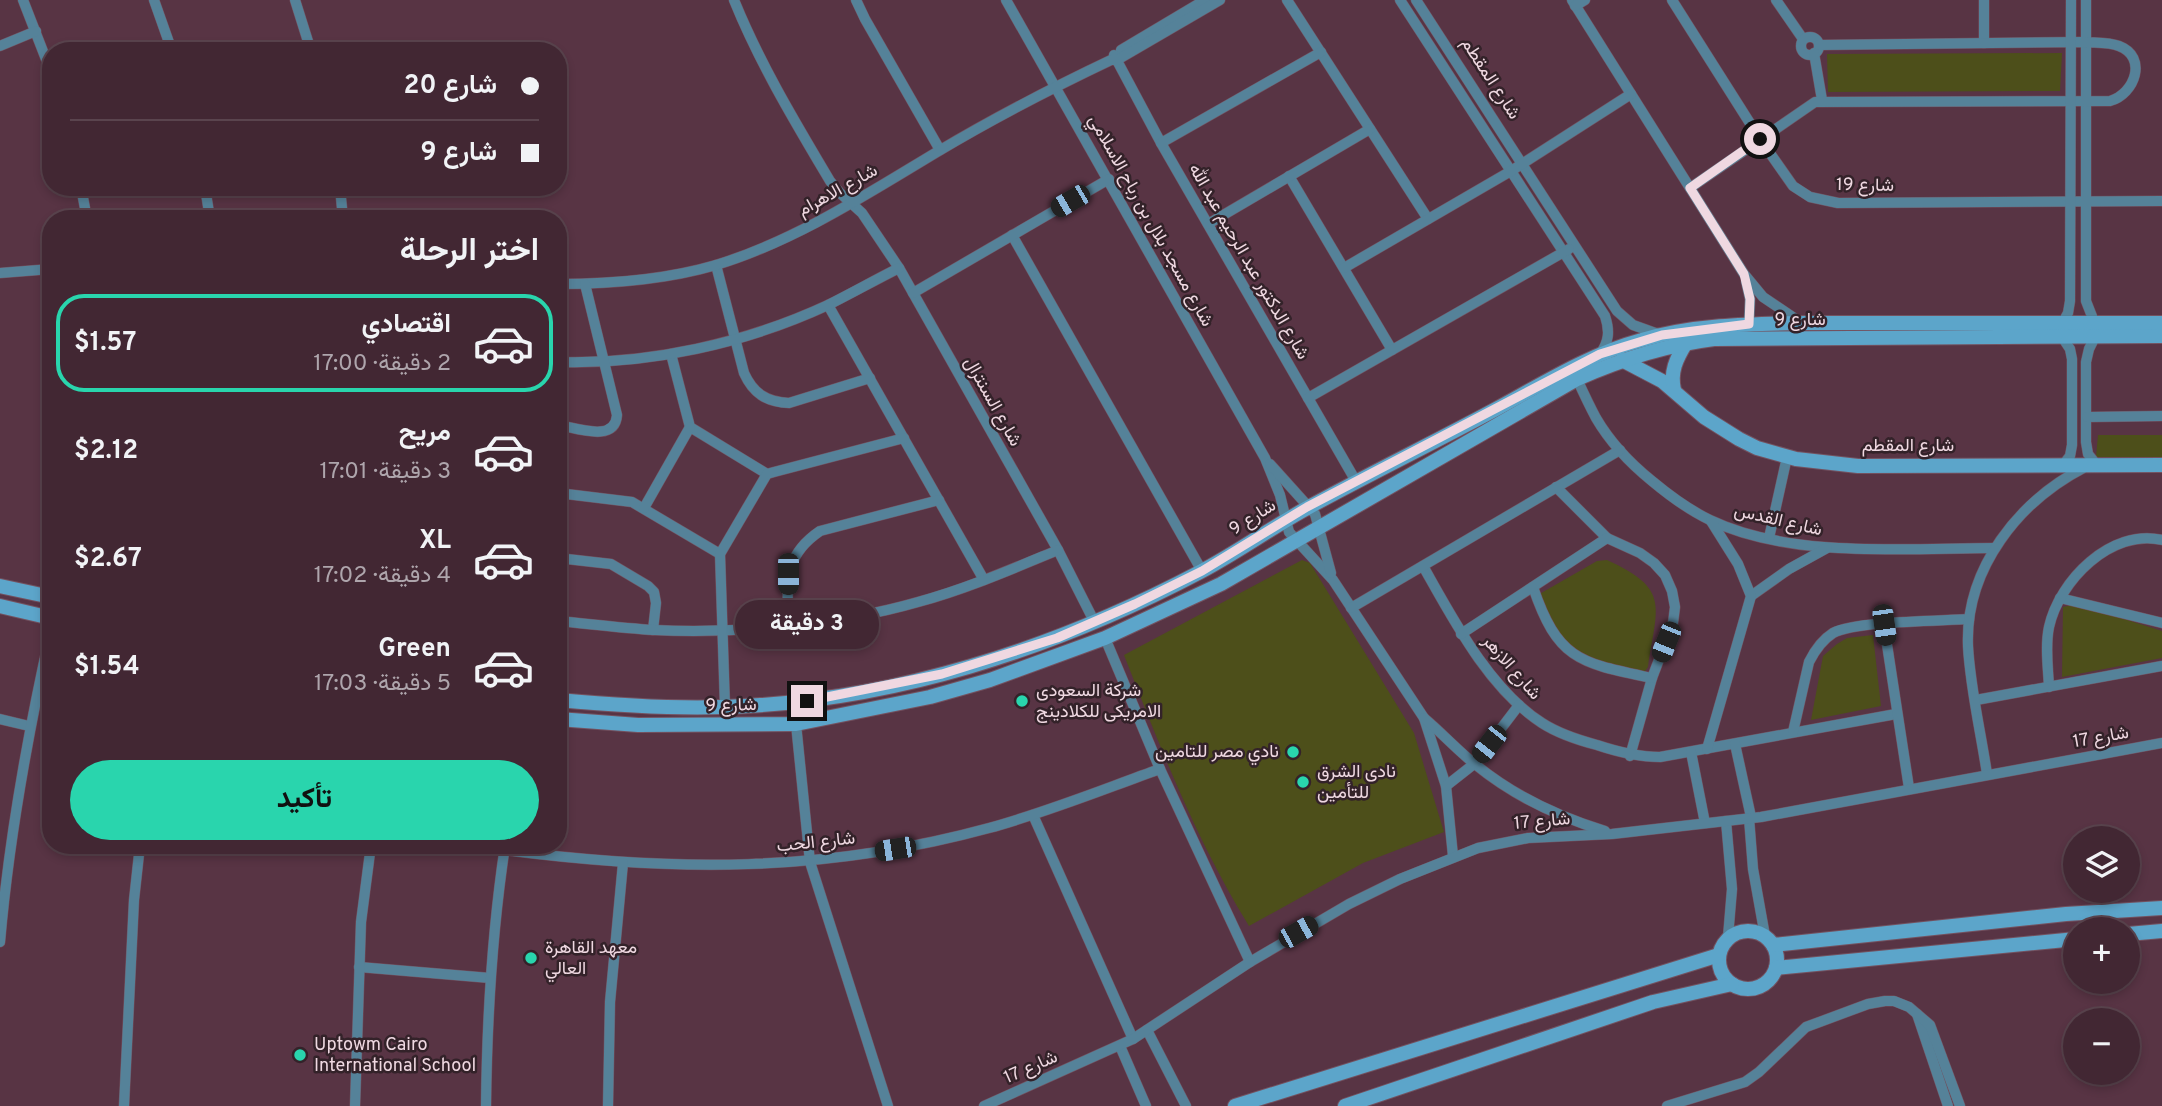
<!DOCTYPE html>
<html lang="ar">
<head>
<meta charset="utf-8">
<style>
	body { margin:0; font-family:Overpass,Vazirmatn,sans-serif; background:#4c333f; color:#f1f3f6; direction:rtl; height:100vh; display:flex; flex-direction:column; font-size:26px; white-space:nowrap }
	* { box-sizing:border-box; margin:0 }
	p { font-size:23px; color:#aea5ac }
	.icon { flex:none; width:38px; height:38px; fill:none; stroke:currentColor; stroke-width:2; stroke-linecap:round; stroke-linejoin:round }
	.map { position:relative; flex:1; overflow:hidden; direction:ltr }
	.drawer { position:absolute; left:42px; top:210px; width:525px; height:644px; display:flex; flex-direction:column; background:#422733; border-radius:28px; box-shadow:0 4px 10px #0003,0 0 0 2px #5a444e; direction:rtl }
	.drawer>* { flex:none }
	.top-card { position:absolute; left:42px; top:42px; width:525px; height:154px; border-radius:28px; box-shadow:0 4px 10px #0003,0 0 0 2px #5a444e; direction:rtl; display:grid; align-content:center; height:154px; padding:0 28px; background:#422733 }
	.fabs { position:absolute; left:2063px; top:826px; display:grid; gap:14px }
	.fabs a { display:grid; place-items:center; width:77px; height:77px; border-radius:50%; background:#422733; box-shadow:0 4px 10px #0003,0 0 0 2px #5a444e; font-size:35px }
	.end { position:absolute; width:32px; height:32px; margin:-16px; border:9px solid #efd8e1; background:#111; box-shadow:0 0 0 4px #111 }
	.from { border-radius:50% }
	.bubble { position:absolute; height:49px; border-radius:24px; background:#422733; box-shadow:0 4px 10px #0003,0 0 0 2px #5a444e; font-size:23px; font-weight:700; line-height:49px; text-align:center; direction:rtl }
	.car { position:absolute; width:21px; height:42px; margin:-21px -10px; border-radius:9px; box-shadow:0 0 5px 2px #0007; background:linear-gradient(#222 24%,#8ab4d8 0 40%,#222 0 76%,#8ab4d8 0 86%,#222 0) }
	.top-card b { display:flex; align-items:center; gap:24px; height:66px; font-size:26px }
	.top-card b+b { border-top:2px solid #5a444e }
	.top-card i { width:18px; height:18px; background:#f1f3f6 }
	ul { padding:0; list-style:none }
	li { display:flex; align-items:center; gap:21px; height:98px; margin:0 14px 10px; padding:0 14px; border:4px solid transparent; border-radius:28px }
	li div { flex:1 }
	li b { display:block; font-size:26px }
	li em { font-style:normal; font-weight:700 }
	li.current { border-color:#29d5ad }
	li>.icon { width:63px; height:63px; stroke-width:1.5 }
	h2 { padding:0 28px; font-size:32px; line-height:84px }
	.primary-button { display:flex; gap:14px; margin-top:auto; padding:14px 28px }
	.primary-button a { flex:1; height:80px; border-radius:42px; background:#29d5ad; color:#111; font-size:28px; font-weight:700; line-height:80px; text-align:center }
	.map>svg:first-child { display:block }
	.green { fill:#4d4f1a }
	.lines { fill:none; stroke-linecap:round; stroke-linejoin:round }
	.minor-casing { stroke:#735260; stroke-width:11 }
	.secondary-casing { stroke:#735260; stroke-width:16 }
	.minor { stroke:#558299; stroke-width:10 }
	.secondary { stroke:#5ca5ca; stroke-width:14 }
	.route { stroke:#efd8e1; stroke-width:9 }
	.poi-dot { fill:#29d5ad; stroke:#332229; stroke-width:2.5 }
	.labels { text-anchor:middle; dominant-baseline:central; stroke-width:5; stroke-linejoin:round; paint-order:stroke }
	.street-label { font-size:18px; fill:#efd8e1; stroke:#332229 }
	.poi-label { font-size:18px; fill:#efd8e1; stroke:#332229; text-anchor:start }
</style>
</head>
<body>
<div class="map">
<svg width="2162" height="1106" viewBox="0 0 2162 1106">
	<rect width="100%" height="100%" fill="#583444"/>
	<!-- green -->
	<g class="green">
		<polygon points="2062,53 2060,91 1828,92 1827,54"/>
		<polygon points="2098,435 2162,435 2162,458 2096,457"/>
		<path d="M1302 560 1310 563 1414 733 1444 832 1363 863 1249 926C1197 842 1160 747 1124 655Z"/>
		<path d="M1607 560C1671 589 1657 606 1648 667L1643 674C1574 674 1566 653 1536 596L1597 561Z"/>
		<polygon points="2077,604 2162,631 2162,658 2062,677 2063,607"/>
		<polygon points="1873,635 1881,706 1811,720 1823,656 1837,644 1847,638"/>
	</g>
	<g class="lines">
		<!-- minor casing -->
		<g class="minor-casing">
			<g id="minor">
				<polyline points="23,0 51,72"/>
				<polyline points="154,0 172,51"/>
				<polyline points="295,0 311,51"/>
				<path d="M734 0C760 64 795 122 830 181L840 193 862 213 899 268 1058 550 1095 623"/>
				<polyline points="856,0 865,19 940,150"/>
				<polyline points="1006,0 1265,458 1280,495 1289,532 1333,580 1424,718 1446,786 1453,856"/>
				<polyline points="1287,0 1428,219"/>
				<path d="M1400 0 1605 316C1610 331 1609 342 1600 354"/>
				<polyline points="1416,0 1617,311 1633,325 1658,334"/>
				<polyline points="1572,0 1744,274 1763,297 1800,322"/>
				<polyline points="1672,0 1760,139 1793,186 1810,197 1838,203 2162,201"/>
				<polyline points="1776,0 1803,39"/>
				<polyline points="1984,0 1984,43"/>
				<polyline points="2086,0 2086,301 2095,324"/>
				<polyline points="1575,6 1585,0"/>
				<circle cx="1810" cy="46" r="9"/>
				<polyline points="0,46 36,31"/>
				<polyline points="1121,50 1205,0"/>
				<polyline points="1814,53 1822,100"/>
				<polyline points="1114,55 1161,143 1357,483"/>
				<polyline points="1161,143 1321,52"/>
				<polyline points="1289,176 1392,350"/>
				<polyline points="81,187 87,219"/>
				<polyline points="205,187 210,219"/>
				<polyline points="340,187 343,219"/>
				<path d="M1690 188 1815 102 2110 101C2135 94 2148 57 2119 46 2109 42 2095 43 2084 42L1819 45"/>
				<polyline points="1208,224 1370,129"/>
				<polyline points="1012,235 1202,571"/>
				<path d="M716 265 744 373C753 393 766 402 789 403L870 378"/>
				<polyline points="1344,268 1511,171 1631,94"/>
				<polyline points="0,273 51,269"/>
				<polyline points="1746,281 1750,299 1749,324"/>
				<path d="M558 284C611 284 665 280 716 265 795 241 867 194 937 152 994 118 1052 88 1111 60H1117L1220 0"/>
				<polyline points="913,293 1109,179"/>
				<polyline points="828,305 984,580"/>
				<polyline points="2062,324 2068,313 2070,301 2071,0"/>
				<polyline points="2062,337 2070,349 2072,359 2072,445 2070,456 2063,465"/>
				<polyline points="2095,337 2089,349 2086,362 2086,442 2088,454 2096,464"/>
				<polyline points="671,354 690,427 767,474"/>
				<path d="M558 362C649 365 746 343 828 305 852 293 875 280 899 268"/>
				<path d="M1577 379C1583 392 1589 405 1596 418 1610 442 1631 464 1652 481 1670 496 1689 510 1710 520 1792 559 1906 548 1995 548"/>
				<polyline points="1308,398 1569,249"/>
				<polyline points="2087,417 2162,416"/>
				<path d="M558 425C577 428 615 443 617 415L585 284"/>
				<polyline points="1270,464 1315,514 1331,573"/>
				<polyline points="1556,487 1607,538 1640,553 1654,563 1665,575 1672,591 1675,607 1673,623 1652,678 1630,756"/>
				<polyline points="558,493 632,502 720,554"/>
				<polyline points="644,508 690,427"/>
				<polyline points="1769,538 1787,457"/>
				<polyline points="558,558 611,564 648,586 654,592 656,603 653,630"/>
				<path d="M1423 566C1453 619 1489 689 1542 723 1559 734 1578 740 1597 745 1618 752 1637 757 1660 757L1896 714"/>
				<path d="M1533 587C1558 661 1581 663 1652 678"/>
				<polyline points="1751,596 1789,569 1827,548"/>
				<polyline points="2060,598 2162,623"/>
				<polyline points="1351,608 1620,450"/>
				<path d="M558 621C590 624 622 628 654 630 737 634 838 625 918 602 966 589 1012 569 1058 550"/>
				<path d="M788 624C788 583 782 557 820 531L939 500"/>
				<polyline points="1884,625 1909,788"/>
				<polyline points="1461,634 1607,538"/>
				<polyline points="1105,638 1160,769 1250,962"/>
				<path d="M2049 687C2048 667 2045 646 2049 627 2059 581 2111 528 2162 540"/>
				<polyline points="1976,700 2162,666"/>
				<polyline points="725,707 720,554 764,479 767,474 774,472 904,438"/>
				<path d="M1424 718C1442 733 1458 751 1476 765 1514 796 1559 817 1605 831"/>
				<polyline points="0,719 29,726"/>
				<polyline points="796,724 810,862 888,1106"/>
				<path d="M1793 732 1809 662C1815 650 1822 640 1833 633 1856 621 1939 621 1969 619"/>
				<polyline points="1735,744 1751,817"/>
				<polyline points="1707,749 1751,596 1738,564 1711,521"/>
				<polyline points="1691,752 1705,823"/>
				<path d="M1987 774C1981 733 1970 687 1968 646 1965 568 2019 501 2085 467"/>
				<polyline points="1446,786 1474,764 1519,705"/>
				<polyline points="1033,815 1133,1039"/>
				<polyline points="1749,818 1753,869 1765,936"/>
				<polyline points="1726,821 1732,889 1728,937"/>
				<path d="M504 850C673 872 824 873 989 828 1048 812 1104 789 1160 769"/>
				<path d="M0 942C9 837 28 733 51 630"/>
				<polyline points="359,967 490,978"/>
				<polyline points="1917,1014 1948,1106"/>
				<polyline points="1147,1030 1186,1106"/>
				<polyline points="1120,1046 1146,1106"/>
				<polyline points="124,1106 134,900 140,845"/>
				<polyline points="355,1106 361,922 371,845"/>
				<path d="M486 1106C487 1018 492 932 505 846"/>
				<polyline points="608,1106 610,1002 623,863"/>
				<polyline points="984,1106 1133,1039 1250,962 1349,904 1400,879 1478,848 1528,838 1612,834 1761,817 2162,743"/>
				<polyline points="1667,1106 1745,1082 1759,1072 1806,1027 1868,1004 1885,1001 1894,1001 1909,1007 1930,1025 1960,1106"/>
			</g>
		</g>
		<!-- secondary casing -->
		<g class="secondary-casing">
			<g id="secondary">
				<polyline points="1622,360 1662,381 1704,417 1739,439 1757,448 1796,459 1858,466 2162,465"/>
				<path d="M1674 390C1670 372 1676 359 1686 343"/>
				<polyline points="0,586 51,597"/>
				<polyline points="0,606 51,618"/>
				<path d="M558 700C613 705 669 709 724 707 891 702 1054 649 1200 572 1238 552 1272 527 1309 507 1371 473 1435 442 1498 408 1544 383 1590 354 1642 340 1692 325 1748 324 1800 323H2162"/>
				<path d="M558 719 638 725 796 724 930 697 990 680 1105 638 1221 584 1577 379C1622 359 1666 345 1714 339L2162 336"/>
				<circle cx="1748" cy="960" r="29"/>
				<polyline points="2128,934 2162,931"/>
				<polyline points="1773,945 2066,914 2162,908"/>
				<polyline points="1776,968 2076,939"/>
				<polyline points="1235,1106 1719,955"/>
				<polyline points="1345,1106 1653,1002 1732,984"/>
			</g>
		</g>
		<!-- minor -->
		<use href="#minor" class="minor"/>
		<!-- secondary -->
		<use href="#secondary" class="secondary"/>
	</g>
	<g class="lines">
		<!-- route -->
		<polyline class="route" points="807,701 942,674 1057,638 1135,604 1202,571 1307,507 1600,354 1662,335 1749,324 1750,299 1744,274 1690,188 1760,139"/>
	</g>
	<!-- markers -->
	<g class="poi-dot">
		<circle cx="1022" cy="701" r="7"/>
		<circle cx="1293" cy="752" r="7"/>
		<circle cx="1303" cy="782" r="7"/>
		<circle cx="531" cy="958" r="7"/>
		<circle cx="300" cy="1055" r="7"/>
	</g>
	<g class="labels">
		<!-- street labels -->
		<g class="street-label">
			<text transform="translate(1490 79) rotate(57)">شارع المقطم</text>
			<text transform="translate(1865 186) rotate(1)">شارع 19</text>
			<text transform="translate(838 191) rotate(-29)">شارع الاهرام</text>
			<text transform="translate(1150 221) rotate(61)">شارع مسجد بلال بن رباح الاسلامي</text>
			<text transform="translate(1248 262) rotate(60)">شارع الدكتور عبد الرحيم عبد الله</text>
			<text x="1800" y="320">شارع 9</text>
			<text transform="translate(992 402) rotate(61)">شارع السنترال</text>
			<text x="1908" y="446">شارع المقطم</text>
			<text transform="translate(1253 518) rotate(-32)">شارع 9</text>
			<text transform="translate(1778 521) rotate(13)">شارع القدس</text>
			<text transform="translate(1511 668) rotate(49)">شارع الازهر</text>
			<text transform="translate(731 706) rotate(-1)">شارع 9</text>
			<text transform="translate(2101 738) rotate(-10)">شارع 17</text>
			<text transform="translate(1542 822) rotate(-5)">شارع 17</text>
			<text transform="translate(816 843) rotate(-6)">شارع الحب</text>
			<text transform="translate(1031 1068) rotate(-24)">شارع 17</text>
		</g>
		<!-- poi labels -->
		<g class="poi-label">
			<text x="1036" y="691">شركة السعودى<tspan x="1036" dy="21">الامريكى للكلادينج</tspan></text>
			<text x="1279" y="752" text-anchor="end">نادي مصر للتامين</text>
			<text x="1317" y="772">نادى الشرق<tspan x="1317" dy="21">للتأمين</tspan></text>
			<text x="545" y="948">معهد القاهرة<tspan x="545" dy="21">العالي</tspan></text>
			<text x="314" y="1045">Uptowm Cairo<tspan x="314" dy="21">International School</tspan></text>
		</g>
	</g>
</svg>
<div class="fabs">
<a><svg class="icon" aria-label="layers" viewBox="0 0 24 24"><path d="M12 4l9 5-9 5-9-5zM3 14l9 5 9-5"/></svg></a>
<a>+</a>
<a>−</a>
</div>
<i class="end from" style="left:1760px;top:139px"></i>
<i class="end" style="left:807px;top:701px"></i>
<div class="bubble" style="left:735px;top:600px;width:144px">3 دقيقة</div>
<i class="car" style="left:1070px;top:201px;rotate:240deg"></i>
<i class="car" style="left:788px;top:574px;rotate:180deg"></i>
<i class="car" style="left:1884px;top:625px;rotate:172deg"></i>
<i class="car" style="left:1666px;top:642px;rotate:202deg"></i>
<i class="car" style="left:1489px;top:744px;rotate:218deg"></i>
<i class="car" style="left:895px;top:849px;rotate:261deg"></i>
<i class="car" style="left:1298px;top:932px;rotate:61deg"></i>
<div class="top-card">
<b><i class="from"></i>شارع 20</b>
<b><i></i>شارع 9</b>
</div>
<section class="drawer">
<h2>اختر الرحلة</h2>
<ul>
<li class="current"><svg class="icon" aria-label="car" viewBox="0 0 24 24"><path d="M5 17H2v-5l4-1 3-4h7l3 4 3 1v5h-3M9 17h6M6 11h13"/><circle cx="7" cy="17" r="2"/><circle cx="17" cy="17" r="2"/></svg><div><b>اقتصادي</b><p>2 دقيقة · 17:00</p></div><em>$1.57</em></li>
<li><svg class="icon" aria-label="car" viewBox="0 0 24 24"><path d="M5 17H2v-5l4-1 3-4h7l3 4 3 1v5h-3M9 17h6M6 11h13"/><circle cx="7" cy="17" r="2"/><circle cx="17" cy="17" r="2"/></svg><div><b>مريح</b><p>3 دقيقة · 17:01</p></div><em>$2.12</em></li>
<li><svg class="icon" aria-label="car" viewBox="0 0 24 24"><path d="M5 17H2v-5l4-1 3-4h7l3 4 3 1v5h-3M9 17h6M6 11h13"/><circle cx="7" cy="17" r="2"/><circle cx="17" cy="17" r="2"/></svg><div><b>XL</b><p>4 دقيقة · 17:02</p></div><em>$2.67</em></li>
<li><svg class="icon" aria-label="car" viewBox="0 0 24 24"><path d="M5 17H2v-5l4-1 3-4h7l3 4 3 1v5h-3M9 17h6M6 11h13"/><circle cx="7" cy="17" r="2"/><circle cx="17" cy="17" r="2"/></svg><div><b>Green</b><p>5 دقيقة · 17:03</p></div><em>$1.54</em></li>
</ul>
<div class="primary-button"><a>تأكيد</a></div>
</section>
</div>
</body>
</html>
